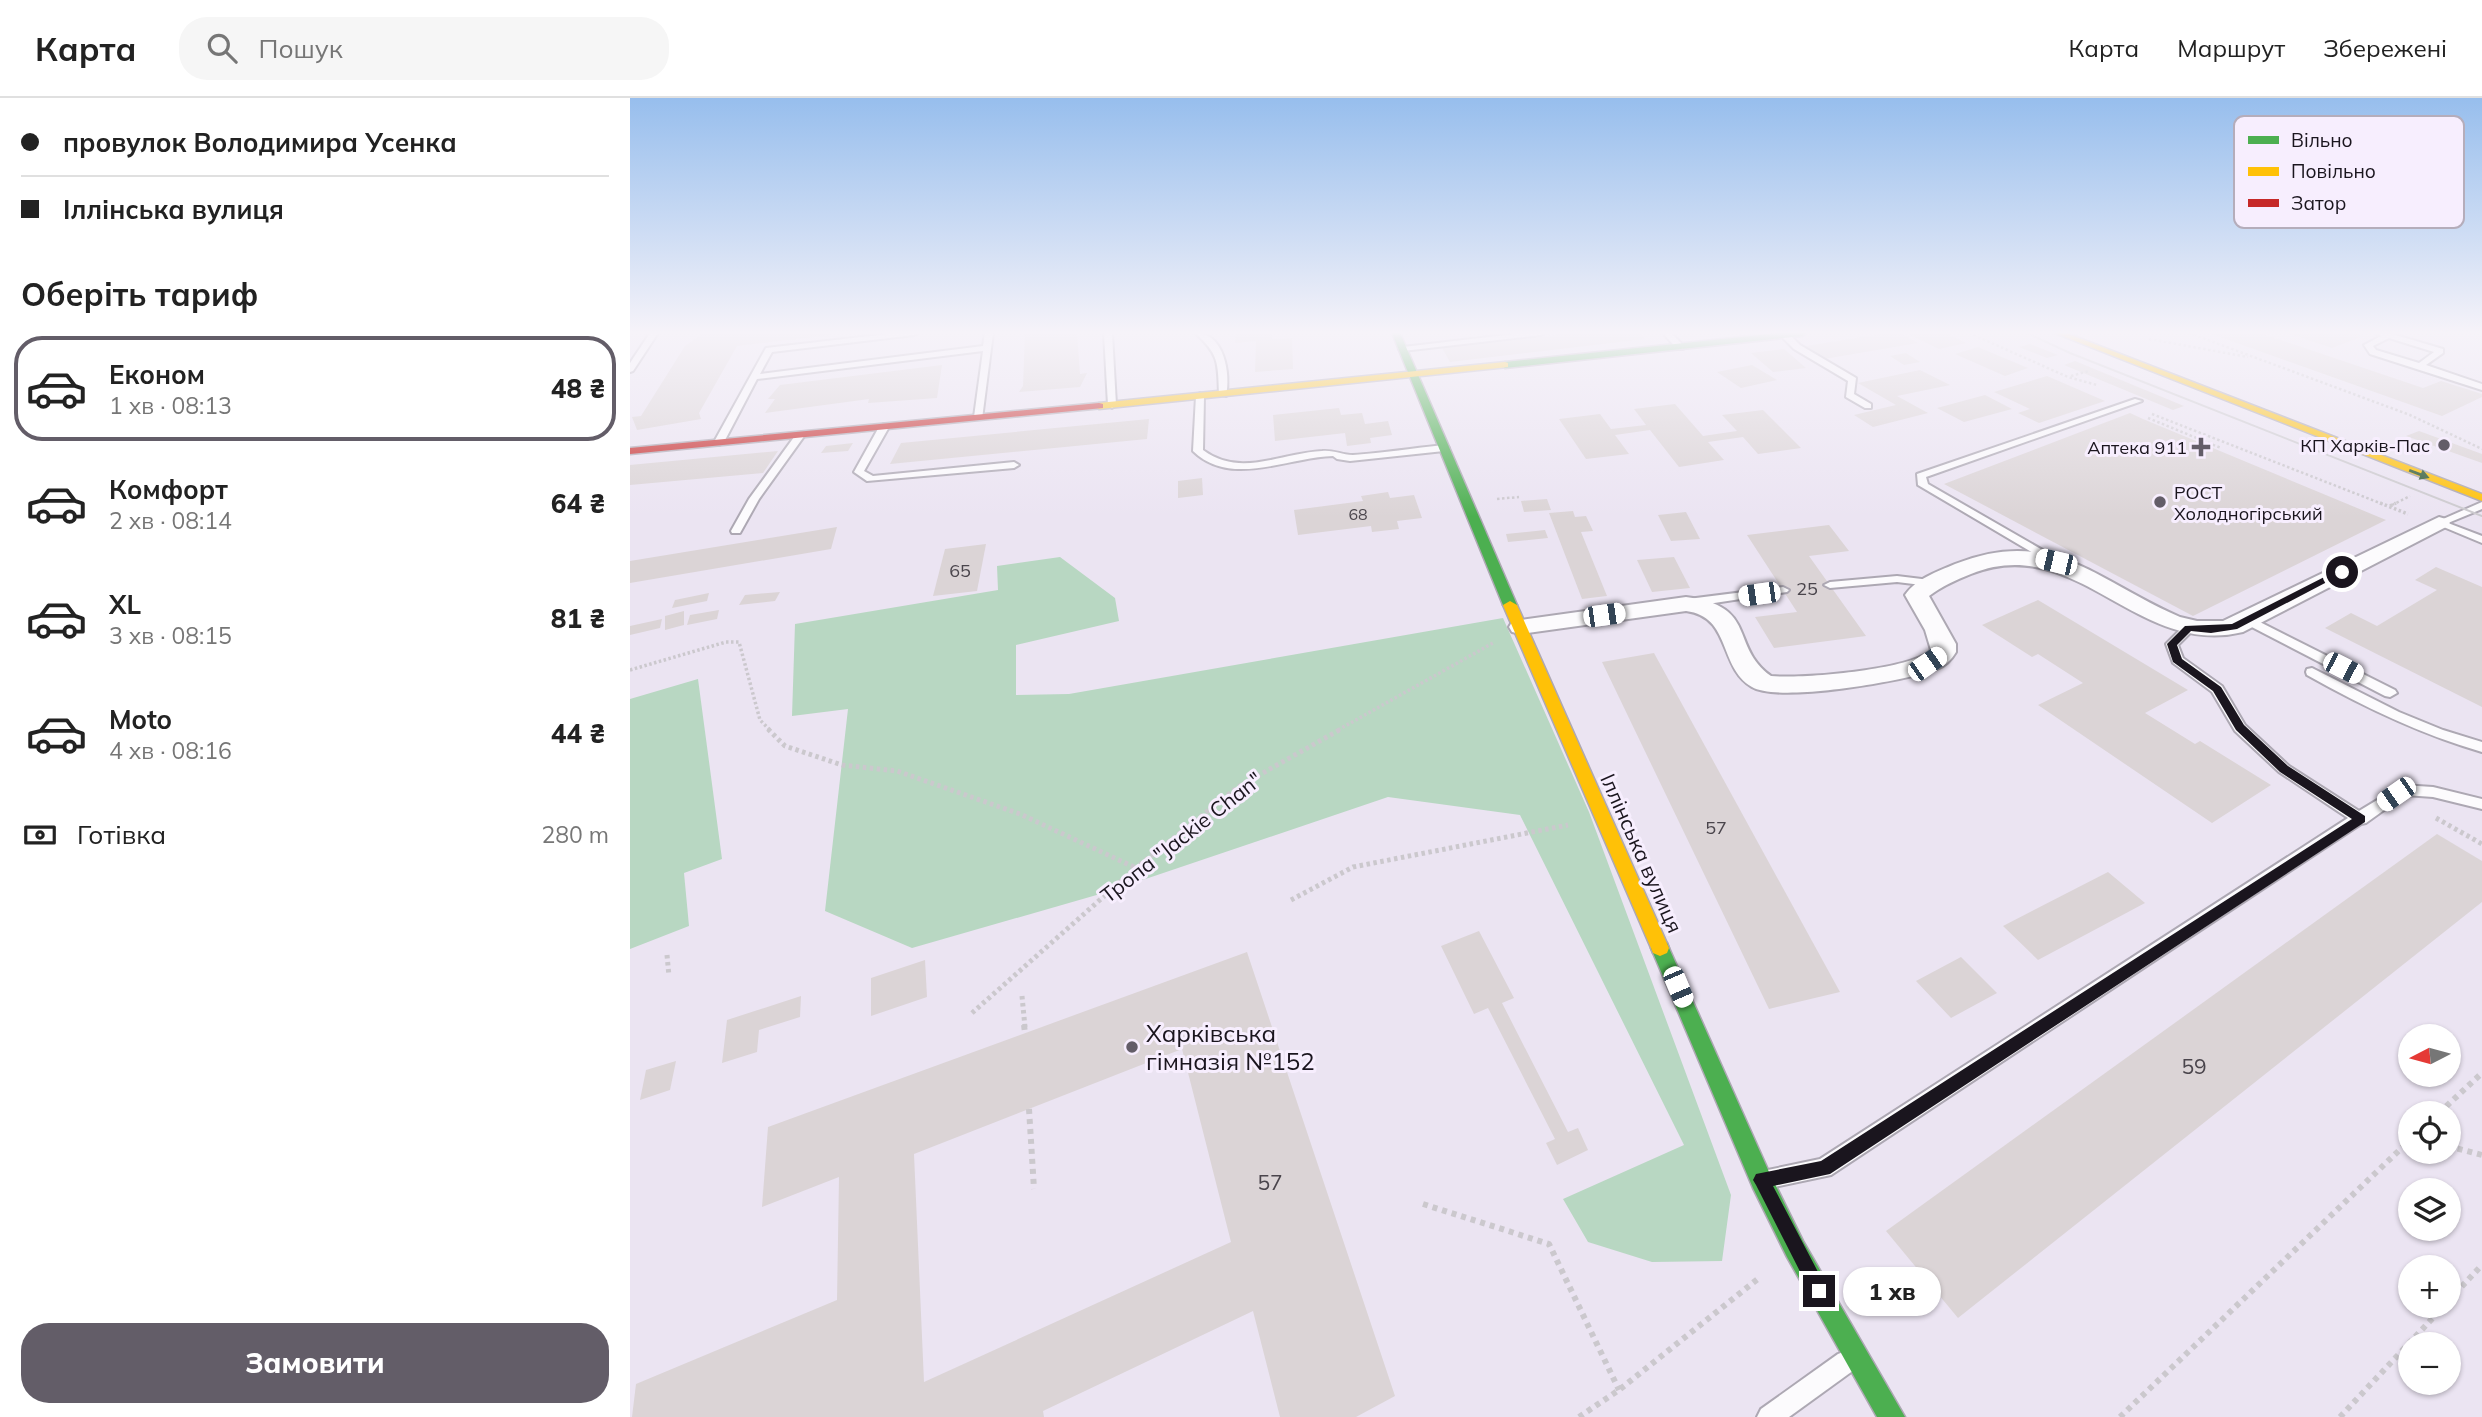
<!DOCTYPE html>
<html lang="uk">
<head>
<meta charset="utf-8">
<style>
	body { margin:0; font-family:Mulish,sans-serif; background:#f6f6f6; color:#222; height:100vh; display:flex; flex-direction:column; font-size:26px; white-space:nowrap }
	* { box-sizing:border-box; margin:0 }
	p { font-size:23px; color:#767676 }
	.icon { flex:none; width:38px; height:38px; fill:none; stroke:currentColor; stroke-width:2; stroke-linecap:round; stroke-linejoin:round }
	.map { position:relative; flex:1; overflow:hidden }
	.side { display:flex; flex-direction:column; background:#fff; width:630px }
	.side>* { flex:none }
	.guide { display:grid; align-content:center; height:154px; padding:0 21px; background:#fff }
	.needle { width:46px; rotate:264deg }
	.tools { position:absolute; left:1768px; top:926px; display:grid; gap:14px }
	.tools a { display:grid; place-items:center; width:63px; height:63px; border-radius:50%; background:#fff; box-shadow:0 2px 5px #0004; font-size:35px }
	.end { position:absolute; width:32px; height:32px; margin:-16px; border:9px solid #1a151e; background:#fff; box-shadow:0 0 0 4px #fff }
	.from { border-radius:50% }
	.bubble { position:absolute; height:49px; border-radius:24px; background:#fff; box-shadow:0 2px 5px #0004; font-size:23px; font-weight:800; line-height:49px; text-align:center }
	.car { position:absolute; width:21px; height:42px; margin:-21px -10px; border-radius:9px; box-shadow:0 0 5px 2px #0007; background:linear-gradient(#fff 24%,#345 0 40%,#fff 0 76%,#345 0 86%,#fff 0) }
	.guide b { display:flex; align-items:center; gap:24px; height:66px; font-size:26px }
	.guide b+b { border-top:2px solid #e0e0e0 }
	.guide i { width:18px; height:18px; background:#222 }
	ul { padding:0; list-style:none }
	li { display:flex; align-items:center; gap:21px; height:105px; margin:0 14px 10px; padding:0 7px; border:4px solid transparent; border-radius:28px }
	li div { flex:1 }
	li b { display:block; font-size:26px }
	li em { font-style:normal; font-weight:800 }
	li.active { border-color:#635d68 }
	li>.icon { width:63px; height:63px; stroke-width:1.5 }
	h2 { padding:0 21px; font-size:32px; line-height:84px }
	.pay { display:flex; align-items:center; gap:18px; height:77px; padding:0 21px; font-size:26px }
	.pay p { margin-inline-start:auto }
	.cta { display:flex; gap:14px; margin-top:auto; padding:14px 21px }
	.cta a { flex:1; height:80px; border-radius:28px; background:#635d68; color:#fff; font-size:28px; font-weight:800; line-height:80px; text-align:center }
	header { display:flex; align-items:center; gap:42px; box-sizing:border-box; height:98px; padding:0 35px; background:#fff; border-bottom:2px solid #e0e0e0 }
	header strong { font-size:33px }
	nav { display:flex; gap:38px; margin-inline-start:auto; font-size:24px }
	.search { width:490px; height:63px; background:#f6f6f6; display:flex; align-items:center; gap:18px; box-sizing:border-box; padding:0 24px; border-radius:28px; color:#767676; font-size:26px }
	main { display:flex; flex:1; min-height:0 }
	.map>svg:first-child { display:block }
	.green { fill:#b8d7c2 }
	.building { fill:#dbd4d6; fill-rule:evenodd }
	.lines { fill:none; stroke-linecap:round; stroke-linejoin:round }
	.lane-casing { stroke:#ada8b3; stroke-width:4 }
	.street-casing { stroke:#ada8b3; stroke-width:4 }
	.fast-casing { stroke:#ada8b3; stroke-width:3 }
	.slow-casing { stroke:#ada8b3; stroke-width:3 }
	.jam-casing { stroke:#ada8b3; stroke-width:3 }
	.path-far3 { stroke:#cbc8cd; stroke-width:2.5; stroke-dasharray:2.5 2.5; stroke-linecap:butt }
	.path-far2 { stroke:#cbc8cd; stroke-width:3.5; stroke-dasharray:2.5 2.5; stroke-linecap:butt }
	.path-far1 { stroke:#cbc8cd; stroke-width:5; stroke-dasharray:3.5 3.5; stroke-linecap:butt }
	.path { stroke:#cbc8cd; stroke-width:6; stroke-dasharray:5 5; stroke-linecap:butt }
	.lane { fill:#fcfbfd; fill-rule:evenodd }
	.street { fill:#fcfbfd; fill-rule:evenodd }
	.fast { fill:#4caf50; fill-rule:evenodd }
	.slow { fill:#ffc107; fill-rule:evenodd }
	.jam { fill:#c62828; fill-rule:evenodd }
	.tram { stroke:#cccace; stroke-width:2 }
	.oneway { fill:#305a34 }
	.route { fill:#1a151e }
	.poi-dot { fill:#635d68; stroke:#f7eefe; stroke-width:2.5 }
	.labels { text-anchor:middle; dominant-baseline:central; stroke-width:6; stroke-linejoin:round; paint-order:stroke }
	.far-number-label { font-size:16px; fill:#4a454c }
	.far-poi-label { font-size:18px; fill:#1a151e; stroke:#f7eefe; text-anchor:end }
	.number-label { font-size:18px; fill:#4a454c }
	.street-label { font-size:21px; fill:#1a151e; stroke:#f7eefe }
	.near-number-label { font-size:21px; fill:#4a454c }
	.near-poi-label { font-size:24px; fill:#1a151e; stroke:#f7eefe; text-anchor:start }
	.key { fill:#f7eefe; stroke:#b5adbb; stroke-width:2 }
	.key-label { font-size:19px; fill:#1a151e }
</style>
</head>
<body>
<header>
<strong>Карта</strong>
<div class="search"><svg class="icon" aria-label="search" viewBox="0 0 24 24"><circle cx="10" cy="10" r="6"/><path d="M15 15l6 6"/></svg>Пошук</div>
<nav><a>Карта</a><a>Маршрут</a><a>Збережені</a></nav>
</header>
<main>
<section class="side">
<div class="guide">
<b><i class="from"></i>провулок Володимира Усенка</b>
<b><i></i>Іллінська вулиця</b>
</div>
<h2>Оберіть тариф</h2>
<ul>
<li class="active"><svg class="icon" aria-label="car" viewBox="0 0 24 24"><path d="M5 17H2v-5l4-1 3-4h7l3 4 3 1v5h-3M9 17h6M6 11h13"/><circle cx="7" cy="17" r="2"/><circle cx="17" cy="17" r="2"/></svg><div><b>Економ</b><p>1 хв · 08:13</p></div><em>48 ₴</em></li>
<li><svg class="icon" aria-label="car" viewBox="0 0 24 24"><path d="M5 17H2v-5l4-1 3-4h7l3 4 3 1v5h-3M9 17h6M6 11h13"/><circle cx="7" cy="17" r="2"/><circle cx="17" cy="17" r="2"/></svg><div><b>Комфорт</b><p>2 хв · 08:14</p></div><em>64 ₴</em></li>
<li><svg class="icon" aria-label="car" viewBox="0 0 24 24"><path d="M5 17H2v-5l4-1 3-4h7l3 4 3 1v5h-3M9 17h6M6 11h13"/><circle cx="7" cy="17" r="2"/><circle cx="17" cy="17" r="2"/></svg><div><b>XL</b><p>3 хв · 08:15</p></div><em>81 ₴</em></li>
<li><svg class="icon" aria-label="car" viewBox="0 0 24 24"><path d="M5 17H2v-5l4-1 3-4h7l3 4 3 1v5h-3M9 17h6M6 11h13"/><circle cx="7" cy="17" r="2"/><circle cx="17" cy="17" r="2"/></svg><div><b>Moto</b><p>4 хв · 08:16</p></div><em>44 ₴</em></li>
</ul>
<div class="pay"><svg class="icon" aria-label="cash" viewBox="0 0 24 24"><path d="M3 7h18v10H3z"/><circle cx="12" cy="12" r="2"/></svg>Готівка<p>280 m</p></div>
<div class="cta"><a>Замовити</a></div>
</section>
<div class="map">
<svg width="1852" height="1319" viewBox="0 0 1852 1319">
	<rect width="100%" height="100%" fill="#ebe4f2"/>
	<!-- green -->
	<g class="green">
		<polygon points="430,459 485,500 489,523 386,547 386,597 439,596 873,520 959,714 1101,1097 1092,1163 1022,1164 958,1144 933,1101 1054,1047 890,717 758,699 477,794 282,850 195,813 218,611 162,618 165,526 368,492 367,468"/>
		<polygon points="68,581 92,761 54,775 59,828 0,851 0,601"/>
	</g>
	<!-- building -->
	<g class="building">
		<polygon points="73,235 202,235 202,237 107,248 69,315 71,321 7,332 2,319 11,318 55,248"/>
		<polygon points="395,235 447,235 450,276 457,275 450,289 389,294 393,288"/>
		<polygon points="606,235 642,235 642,241 662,240 663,271 625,274 626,243 605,245"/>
		<polygon points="941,235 1009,235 1015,241 820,264 812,250"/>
		<polygon points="1257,235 1271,235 1288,245 1194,261 1176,248"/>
		<polygon points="1276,235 1316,235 1336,245 1309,251"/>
		<polygon points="1579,235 1630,235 1793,290 1811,283 1852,296 1852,299 1812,318"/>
		<polygon points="1657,235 1722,235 1733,238 1702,250"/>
		<polygon points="1400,246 1428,257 1417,260 1389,249"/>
		<polygon points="1348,249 1374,260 1398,270 1375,278 1325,256"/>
		<polygon points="1154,251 1176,270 1143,274 1121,255"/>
		<polygon points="1276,255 1290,264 1274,267 1260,258"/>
		<polygon points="1445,263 1554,308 1543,312 1434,267"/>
		<polygon points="312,267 307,300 238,305 239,301 135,315 145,301 138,301 150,287"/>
		<polygon points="1122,267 1147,282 1111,290 1087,274"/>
		<polygon points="1290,272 1320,287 1267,298 1298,315 1243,329 1224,317 1266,307 1228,285"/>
		<polygon points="1417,278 1475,303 1409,325 1388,315 1400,311 1364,294"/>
		<polygon points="1355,297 1382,311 1334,324 1307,310"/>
		<polygon points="1045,306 1073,338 1107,333 1092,317 1133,312 1171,350 1128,356 1113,339 1078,344 1094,362 1049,369 1020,332 985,337 999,356 956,361 929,321 970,316 981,331 1016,327 1004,311"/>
		<polygon points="709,310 711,317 732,315 735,326 758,323 762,337 740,340 741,345 717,348 715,335 645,343 643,317"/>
		<polygon points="1500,315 1513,321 1756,422 1563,518 1314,386"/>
		<polygon points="519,321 517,341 260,366 271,345"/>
		<polygon points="1789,333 1852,356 1852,365 1776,338"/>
		<polygon points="223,345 218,353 191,355 196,348"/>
		<polygon points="148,353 133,375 0,387 0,367"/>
		<polygon points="572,380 573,397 548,400 548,383"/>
		<polygon points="758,394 760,400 784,397 792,420 767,423 769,431 742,434 741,428 668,437 664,412 733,403 731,398"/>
		<polygon points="917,401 921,412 894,414 891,403"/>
		<polygon points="943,413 945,419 956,418 963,433 951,434 977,498 952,501 919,415"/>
		<polygon points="1056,414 1070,441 1041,443 1028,417"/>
		<polygon points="1199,427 1219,453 1179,458 1236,538 1144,550 1125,519 1167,514 1117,437"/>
		<polygon points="207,429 201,451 0,485 0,463"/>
		<polygon points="915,432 918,440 878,444 876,436"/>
		<polygon points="356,446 347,493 303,498 315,451"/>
		<polygon points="1044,459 1060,490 1022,494 1007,462"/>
		<polygon points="1806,469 1852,489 1852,609 1695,530 1721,515 1747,528 1807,492 1785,482"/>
		<polygon points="150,494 145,503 109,507 115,497"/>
		<polygon points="79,495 77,503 42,510 45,502"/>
		<polygon points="1408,502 1558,592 1515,615 1565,646 1570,643 1641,687 1582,725 1408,607 1453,585 1408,556 1402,559 1352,527"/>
		<polygon points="89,512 87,521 57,527 60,517"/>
		<polygon points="54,513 54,527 35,532 35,518"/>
		<polygon points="32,521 30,530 0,537 0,528"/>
		<polygon points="1024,555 1210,894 1139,911 972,564"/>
		<polygon points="1807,736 1852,763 1852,804 1328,1220 1256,1133"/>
		<polygon points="1478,774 1515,805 1408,862 1373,828"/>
		<polygon points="849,833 884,900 872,905 938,1034 948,1030 958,1052 927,1067 916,1045 925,1041 858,910 844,916 811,848"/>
		<path d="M617 854 765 1298 726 1319H650L623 1213 413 1313 414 1319H2L6 1286 207 1202 209 1079 132 1109 138 1029ZM552 951 601 1144 294 1284 284 1056Z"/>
		<polygon points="1331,859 1367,895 1321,920 1286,883"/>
		<polygon points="295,862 297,899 241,918 241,880"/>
		<polygon points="171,898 170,919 129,932 127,954 92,965 97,922"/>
		<polygon points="46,963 40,992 10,1002 16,972"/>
	</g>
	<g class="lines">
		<!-- lane casing -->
		<g class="lane-casing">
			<g id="lane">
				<polygon points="20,235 28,235 3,273 0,274 0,265"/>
				<polygon points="266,235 288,235 284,237 142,254 130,276 353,248 355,235 363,235 352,321 344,319 353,253 127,281 94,344 89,347 84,344 136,250"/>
				<polygon points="474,235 482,235 486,307 482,310 478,307"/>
				<path d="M565 235C594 234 601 276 596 298L589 296C588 265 589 256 565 235Z"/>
				<polygon points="893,235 915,235 911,237 773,253 769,251 773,249"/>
				<polygon points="1033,235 1041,235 1053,247 1053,251 1047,251"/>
				<polygon points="1152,235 1158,235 1170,247 1226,280 1224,296 1241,306 1241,310 1235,310 1216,299 1218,283 1164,251 1152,239"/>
				<path d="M1746 235H1759L1813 251V255L1796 267 1852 286V292L1740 256 1734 247 1751 238ZM1759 240 1804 254 1789 265 1746 252 1743 248Z"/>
				<path d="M570 295 574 298 573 352C611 380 650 355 692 353 705 352 711 357 723 357 753 355 784 350 814 347L819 350 814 353 720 363 707 361 703 358C658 359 601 390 563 353L566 298Z"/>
				<polygon points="1505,301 1512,303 1296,379 1298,386 1430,462 1430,466 1422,466 1288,387 1287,376"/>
				<polygon points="254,326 259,329 234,373 243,378 384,364 389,367 384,370 237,383 224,374 249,329"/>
				<polygon points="167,335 175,337 129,401 110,435 102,435 101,433 119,401"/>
				<polygon points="1852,404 1852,411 1818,425 1852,438 1852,445 1804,425"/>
				<polygon points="1267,478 1300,482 1306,485 1300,488 1267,484 1200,490 1194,487 1200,484"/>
				<polygon points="1153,489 1159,492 1157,494 1058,509 1052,505 1058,501"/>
				<polygon points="1618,518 1765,592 1767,595 1760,599 1755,598 1614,525 1612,522"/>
				<polygon points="1559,526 1565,530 1548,547 1553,560 1592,588 1615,627 1659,668 1729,713 1772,687 1803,689 1852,701 1852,711 1803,699 1775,697 1736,725 1731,726 1201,1077 1140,1090 1133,1087 1130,1080 1133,1073 1190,1061 1718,720 1649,674 1605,633 1582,594 1543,565 1536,546 1555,527"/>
				<path d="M1682 570 1769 614 1813 632 1852 644V654C1790 636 1734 609 1677 577L1676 574 1677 571Z"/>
				<polygon points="1216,1253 1224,1256 1227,1264 1224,1272 1159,1319 1127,1319 1131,1311 1208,1256"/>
			</g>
		</g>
		<!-- street casing -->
		<g class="street-casing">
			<path id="street" d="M1809 419 1816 421 1820 425 1816 429 1613 534C1507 560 1446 433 1341 476 1326 482 1312 488 1299 498L1326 546V554C1322 561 1315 568 1307 571 1277 583 1148 605 1122 589 1088 569 1102 519 1056 513L891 536 882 534 879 529 882 524 891 522 1056 499C1129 508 1099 548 1141 578 1172 581 1275 572 1299 554L1301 552 1295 532 1275 497C1287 480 1307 474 1325 466 1423 427 1468 484 1550 519L1567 523H1593Z"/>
		</g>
		<!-- fast casing -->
		<g class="fast-casing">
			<g id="fast">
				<polygon points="762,235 770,235 887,507 885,510 880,511 873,507"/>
				<polygon points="1149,235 1176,235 1172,238 875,270 870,267 875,264"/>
				<polygon points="1030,842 1037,845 1039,850 1139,1074 1173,1143 1275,1319 1247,1319 1157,1159 1123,1090 1021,850 1023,845"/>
			</g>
		</g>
		<!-- slow casing -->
		<g class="slow-casing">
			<g id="slow">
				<polygon points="1425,235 1436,235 1852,396 1852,403"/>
				<polygon points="875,264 878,265 878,269 469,311 464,308 469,305"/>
				<polygon points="880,503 887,507 1039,850 1037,855 1030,858 1023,855 1021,850 873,507"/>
			</g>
		</g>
		<!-- jam casing -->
		<g class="jam-casing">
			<polygon id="jam" points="469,305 473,306 473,310 0,356 0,350"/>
		</g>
		<!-- path-far3 -->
		<g class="path-far3">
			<polyline points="1339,235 1438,279 1467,287"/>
			<polyline points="1559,235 1780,317 1852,351"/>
			<polyline points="1519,241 1618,259"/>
			<polyline points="1441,278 1459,273"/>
			<polyline points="1522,316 1755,407"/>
			<polyline points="1518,320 1591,350"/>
			<polyline points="867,401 889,399"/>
			<polyline points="1762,407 1780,398"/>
		</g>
		<!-- path-far2 -->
		<g class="path-far2">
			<polyline points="1750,405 1778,416"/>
			<polyline points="1760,408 1766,405"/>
			<polyline points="0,572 96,544 109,544 130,622 140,632"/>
			<polyline points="708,632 863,545"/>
		</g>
		<!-- path-far1 -->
		<g class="path-far1">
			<polyline points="138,631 155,648 212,667 267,673 390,716 506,770"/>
			<polyline points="1806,720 1852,746"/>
			<polyline points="661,802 723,769 938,727"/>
			<polyline points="37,857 39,878"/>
			<polyline points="392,898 395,929"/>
			<polyline points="342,915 506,770 608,689 711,631"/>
		</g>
		<!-- path -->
		<g class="path">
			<polyline points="394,927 395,935"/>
			<polyline points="399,1011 404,1091"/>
			<polyline points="1809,1015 1852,975"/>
			<polyline points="1818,1048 1852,1057"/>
			<polyline points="793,1106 919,1146 989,1292"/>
			<polyline points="1818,1203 1852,1167"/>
			<polyline points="949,1319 989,1292 1129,1180"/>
			<polyline points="1490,1319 1780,1042"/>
			<polyline points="1710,1319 1814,1208"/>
		</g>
		<!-- lane -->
		<use href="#lane" class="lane"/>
		<!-- street -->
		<use href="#street" class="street"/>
		<!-- fast -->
		<use href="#fast" class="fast"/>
		<!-- slow -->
		<use href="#slow" class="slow"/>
		<!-- jam -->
		<use href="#jam" class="jam"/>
		<!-- tram -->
		<polyline class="tram" points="1397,235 1440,255 1852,418"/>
	</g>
	<!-- one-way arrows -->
	<defs><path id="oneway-solid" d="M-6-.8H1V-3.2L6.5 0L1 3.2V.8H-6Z" transform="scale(1.75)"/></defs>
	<use class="oneway" href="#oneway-solid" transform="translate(1789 376) rotate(21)"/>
	<!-- sky -->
	<linearGradient id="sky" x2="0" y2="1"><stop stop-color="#97beed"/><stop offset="0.56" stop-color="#f6f3f9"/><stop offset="1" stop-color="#f6f3f9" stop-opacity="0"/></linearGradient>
	<rect width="1852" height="419" fill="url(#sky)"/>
	<!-- route -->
	<polygon class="route" points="1708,472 1716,474 1607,531 1581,535 1561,533 1547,547 1552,561 1591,589 1614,627 1658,668 1735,718 1735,724 1200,1076 1143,1088 1198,1193 1196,1199 1189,1202 1183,1199 1126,1087 1123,1082 1126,1076 1191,1063 1722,721 1650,674 1606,632 1583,593 1543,564 1537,546 1555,528 1602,526"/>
	<!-- markers -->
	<g class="poi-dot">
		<circle cx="1814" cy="347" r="7"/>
		<path d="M1567.5 338.5h7v7h7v7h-7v7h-7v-7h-7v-7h7z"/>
		<circle cx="1530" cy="404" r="7"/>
		<circle cx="502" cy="949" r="7"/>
	</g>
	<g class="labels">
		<!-- far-number labels -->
		<g class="far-number-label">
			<text x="728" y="416">68</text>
		</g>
		<!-- far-poi labels -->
		<g class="far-poi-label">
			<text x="1800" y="347">КП Харків-Пас</text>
			<text x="1557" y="349">Аптека 911</text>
			<text x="1544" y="394" text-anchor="start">РОСТ<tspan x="1544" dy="21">Холодногірський</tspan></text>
		</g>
		<!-- number labels -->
		<g class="number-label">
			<text x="330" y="472">65</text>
			<text x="1177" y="490">25</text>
			<text x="1086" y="729">57</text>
		</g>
		<!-- street labels -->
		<g class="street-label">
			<text transform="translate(551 739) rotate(-38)">Тропа "Jackie Chan"</text>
			<text transform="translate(1012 755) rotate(66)">Іллінська вулиця</text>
		</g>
		<!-- near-number labels -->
		<g class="near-number-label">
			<text x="1564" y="968">59</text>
			<text x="640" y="1084">57</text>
		</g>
		<!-- near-poi labels -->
		<g class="near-poi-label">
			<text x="516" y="935">Харківська<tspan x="516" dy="28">гімназія №152</tspan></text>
		</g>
	</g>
	<!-- legend -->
	<rect x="1604" y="18" width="230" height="112" rx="10" class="key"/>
	<rect x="1618" y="38" width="31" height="8" fill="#4caf50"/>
	<rect x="1618" y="69" width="31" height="9" fill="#ffc107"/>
	<rect x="1618" y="101" width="31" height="8" fill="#c62828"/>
	<g class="key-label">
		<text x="1661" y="49">Вільно</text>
		<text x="1661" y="80">Повільно</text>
		<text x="1661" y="112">Затор</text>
	</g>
</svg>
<div class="tools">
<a><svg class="needle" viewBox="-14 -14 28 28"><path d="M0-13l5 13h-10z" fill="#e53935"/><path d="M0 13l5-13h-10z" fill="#767676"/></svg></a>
<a><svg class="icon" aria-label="locate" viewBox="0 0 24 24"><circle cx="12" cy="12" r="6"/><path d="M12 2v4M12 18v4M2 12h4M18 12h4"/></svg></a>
<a><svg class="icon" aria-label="layers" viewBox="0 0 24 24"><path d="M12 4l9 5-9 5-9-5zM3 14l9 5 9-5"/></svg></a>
<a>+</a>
<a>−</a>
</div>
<i class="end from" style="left:1712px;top:474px"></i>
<i class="end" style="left:1189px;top:1193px"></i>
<div class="bubble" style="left:1213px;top:1169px;width:98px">1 хв</div>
<i class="car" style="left:1426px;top:464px;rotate:283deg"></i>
<i class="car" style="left:1129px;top:496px;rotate:262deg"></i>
<i class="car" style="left:974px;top:517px;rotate:82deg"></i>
<i class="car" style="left:1297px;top:566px;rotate:55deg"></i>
<i class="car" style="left:1713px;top:570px;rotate:117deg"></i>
<i class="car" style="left:1766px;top:696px;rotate:235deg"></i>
<i class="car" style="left:1048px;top:889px;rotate:157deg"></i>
</div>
</main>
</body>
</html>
